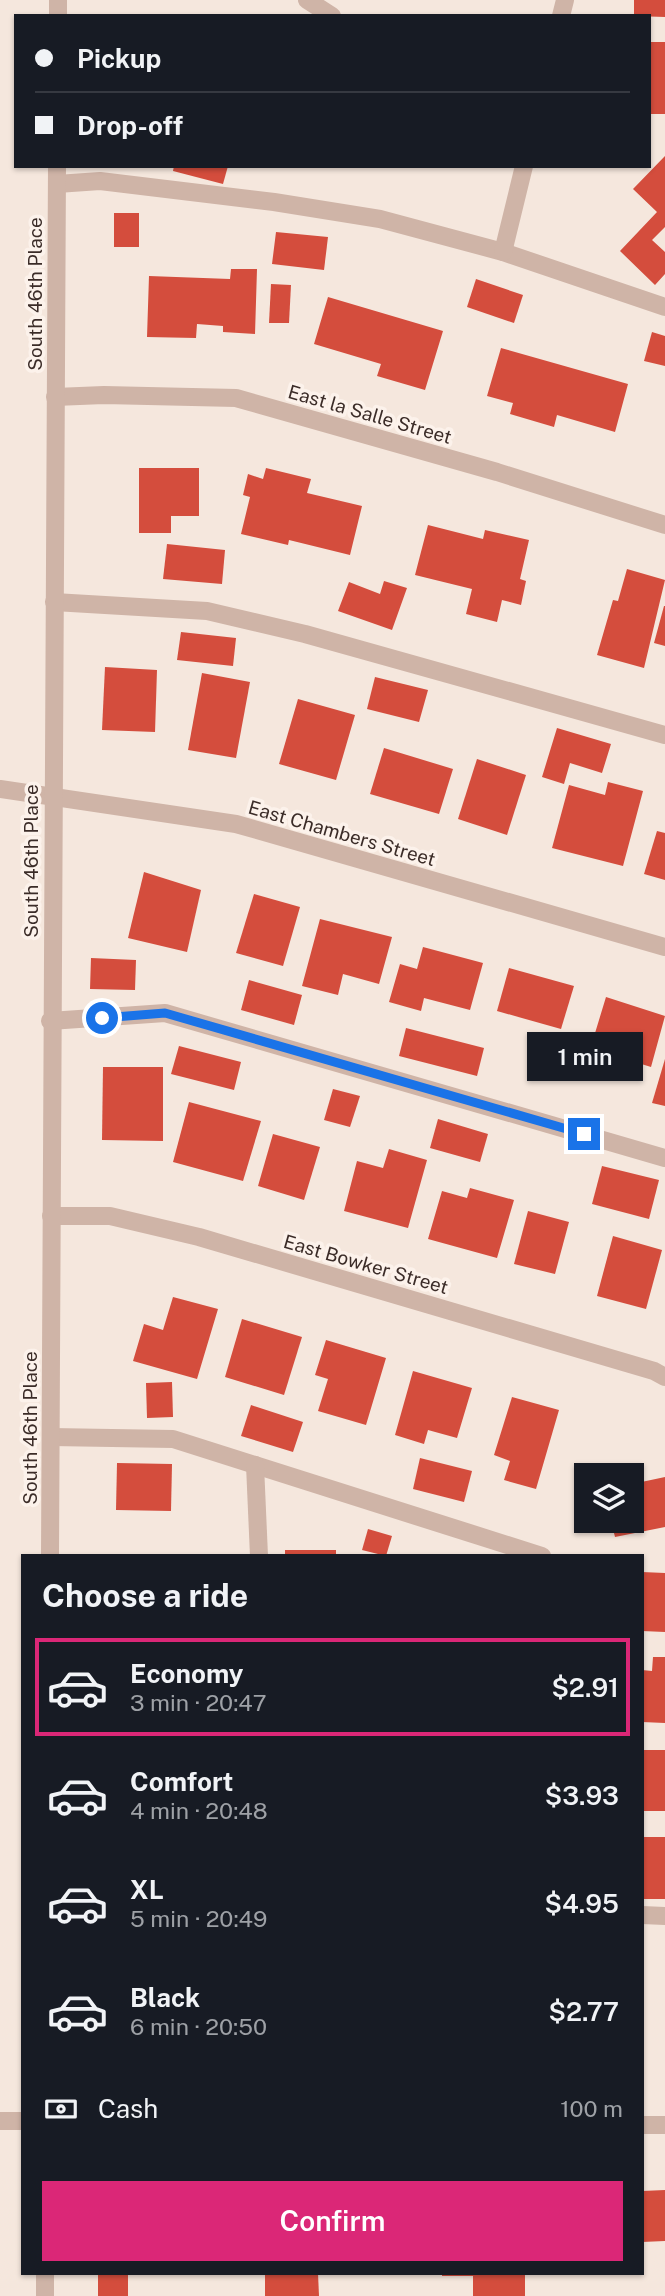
<!DOCTYPE html>
<html lang="en">
<head>
<meta charset="utf-8">
<style>
	body { margin:0; font-family:"Public Sans",sans-serif; background:#242831; color:#f1f3f6; height:100vh; display:flex; flex-direction:column; font-size:26px; white-space:nowrap }
	* { box-sizing:border-box; margin:0 }
	p { font-size:23px; color:#9ea1a6 }
	.icon { flex:none; width:38px; height:38px; fill:none; stroke:currentColor; stroke-width:2; stroke-linecap:round; stroke-linejoin:round }
	.map { position:relative; flex:1; overflow:hidden }
	.sheet { position:absolute; left:21px; top:1554px; width:623px; height:721px; display:flex; flex-direction:column; background:#171b24; border-radius:0px; box-shadow:0 2px 5px #0004 }
	.sheet>* { flex:none }
	.top-card { position:absolute; left:14px; top:14px; width:637px; height:154px; border-radius:0px; box-shadow:0 2px 5px #0004; display:grid; align-content:center; height:154px; padding:0 21px; background:#171b24 }
	.controls { position:absolute; left:574px; top:1463px; display:grid; gap:14px }
	.controls a { display:grid; place-items:center; width:70px; height:70px; border-radius:0px; background:#171b24; box-shadow:0 2px 5px #0004; font-size:35px }
	.end { position:absolute; width:32px; height:32px; margin:-16px; border:9px solid #1a73e8; background:#fff; box-shadow:0 0 0 4px #fff }
	.from { border-radius:50% }
	.bubble { position:absolute; height:49px; border-radius:0px; background:#171b24; box-shadow:0 2px 5px #0004; font-size:23px; font-weight:600; line-height:49px; text-align:center }
	.top-card b { display:flex; align-items:center; gap:24px; height:66px; font-size:26px }
	.top-card b+b { border-top:2px solid #363941 }
	.top-card i { width:18px; height:18px; background:#f1f3f6 }
	ul { padding:0; list-style:none }
	li { display:flex; align-items:center; gap:21px; height:98px; margin:0 14px 10px; padding:0 7px; border:4px solid transparent; border-radius:0px }
	li div { flex:1 }
	li b { display:block; font-size:26px }
	li em { font-style:normal; font-weight:600 }
	li.current { border-color:#db2777 }
	li>.icon { width:63px; height:63px; stroke-width:1.5 }
	h2 { padding:0 21px; font-size:32px; line-height:84px }
	.pay { display:flex; align-items:center; gap:18px; height:77px; padding:0 21px; font-size:26px }
	.pay p { margin-inline-start:auto }
	.button { display:flex; gap:14px; margin-top:auto; padding:14px 21px }
	.button a { flex:1; height:80px; border-radius:0px; background:#db2777; color:#fff; font-size:28px; font-weight:600; line-height:80px; text-align:center }
	.map>svg:first-child { display:block }
	.building { fill:#d44d3d }
	.lines { fill:none; stroke-linecap:round; stroke-linejoin:round }
	.minor { stroke:#cfb4a7; stroke-width:18 }
	.route { stroke:#1a73e8; stroke-width:9 }
	.labels { text-anchor:middle; dominant-baseline:central; stroke-width:7; stroke-linejoin:round; paint-order:stroke }
	.street-label { font-size:19px; fill:#3b2c28; stroke:#fcf2eb }
</style>
</head>
<body>
<div class="map">
<svg width="665" height="2296" viewBox="0 0 665 2296">
	<rect width="100%" height="100%" fill="#f5e7dd"/>
	<!-- building -->
	<g class="building">
		<polygon points="634,0 665,0 665,17 634,16"/>
		<rect x="649" y="42" width="16" height="72"/>
		<polygon points="665,156 665,227 652,240 665,252 665,274 655,285 620,251 657,212 633,189"/>
		<polygon points="174,166 228,166 223,184 173,171"/>
		<rect x="114" y="213" width="25" height="34"/>
		<polygon points="276,232 328,237 324,270 272,264"/>
		<polygon points="231,269 257,269 255,334 223,332 223,326 197,324 196,338 147,337 149,276 230,279"/>
		<polygon points="476,279 523,295 514,323 467,307"/>
		<polygon points="271,284 291,285 289,323 269,323"/>
		<polygon points="328,297 443,331 425,390 377,376 381,364 314,344"/>
		<polygon points="652,332 665,336 665,366 644,361"/>
		<polygon points="501,348 628,384 615,432 557,415 554,427 510,414 513,403 487,396"/>
		<polygon points="139,468 199,468 199,516 171,516 171,533 139,533"/>
		<polygon points="266,468 311,479 307,493 362,506 350,555 289,540 288,545 241,534 250,497 243,495 248,474 263,479"/>
		<polygon points="428,525 483,539 485,530 529,540 520,579 526,581 521,605 502,600 497,622 466,614 472,589 415,575"/>
		<polygon points="167,544 225,550 222,584 163,579"/>
		<polygon points="627,569 665,580 644,668 597,655 613,600 618,601"/>
		<polygon points="384,581 407,588 392,630 338,611 349,582 380,594"/>
		<polygon points="664,606 665,606 665,646 654,643"/>
		<polygon points="181,632 236,638 233,666 177,660"/>
		<polygon points="105,667 157,670 155,732 102,730"/>
		<polygon points="202,673 250,682 236,758 188,750"/>
		<polygon points="375,677 428,690 419,722 367,709"/>
		<polygon points="298,699 355,715 336,780 279,764"/>
		<polygon points="557,728 611,744 602,773 570,763 564,784 542,777"/>
		<polygon points="384,748 453,769 439,814 370,794"/>
		<polygon points="477,759 526,775 507,835 458,819"/>
		<polygon points="608,782 643,791 623,866 552,848 569,785 605,795"/>
		<polygon points="657,831 665,833 665,880 644,874"/>
		<polygon points="144,872 201,890 187,952 128,938"/>
		<polygon points="254,894 300,907 283,966 236,953"/>
		<polygon points="320,919 392,937 379,984 343,974 338,995 302,986"/>
		<polygon points="423,947 483,963 470,1010 424,998 421,1011 389,1002 400,964 417,969"/>
		<polygon points="91,958 136,960 135,990 90,989"/>
		<polygon points="509,968 574,986 561,1029 497,1011"/>
		<polygon points="249,980 302,995 294,1025 241,1010"/>
		<polygon points="606,997 665,1016 651,1067 619,1057 615,1074 585,1066"/>
		<polygon points="406,1028 484,1048 477,1076 399,1056"/>
		<polygon points="179,1046 241,1062 234,1090 171,1074"/>
		<polygon points="665,1059 665,1106 652,1103"/>
		<polygon points="103,1067 163,1067 163,1141 102,1140"/>
		<polygon points="333,1089 360,1096 350,1127 324,1120"/>
		<polygon points="189,1102 261,1121 243,1181 173,1162"/>
		<polygon points="438,1119 488,1134 480,1162 430,1148"/>
		<polygon points="273,1134 320,1147 304,1200 258,1186"/>
		<polygon points="389,1149 427,1160 408,1228 344,1211 357,1161 383,1168"/>
		<polygon points="602,1166 659,1180 649,1219 592,1204"/>
		<polygon points="470,1188 514,1200 497,1258 428,1239 442,1191 467,1198"/>
		<polygon points="528,1211 569,1222 555,1274 514,1264"/>
		<polygon points="613,1236 662,1250 646,1309 597,1296"/>
		<polygon points="173,1297 218,1309 197,1379 133,1361 144,1324 163,1330"/>
		<polygon points="242,1319 302,1337 284,1395 225,1377"/>
		<polygon points="326,1340 386,1358 366,1425 318,1411 328,1379 315,1375"/>
		<polygon points="413,1371 472,1388 457,1438 428,1430 424,1444 395,1435"/>
		<polygon points="172,1382 173,1417 147,1418 146,1383"/>
		<polygon points="512,1397 559,1410 536,1489 504,1480 510,1461 494,1455"/>
		<polygon points="251,1405 303,1422 293,1452 241,1436"/>
		<polygon points="420,1458 472,1471 464,1502 413,1489"/>
		<polygon points="117,1463 172,1464 171,1511 116,1510"/>
		<polygon points="665,1477 665,1527 615,1537 611,1521 632,1521 632,1484"/>
		<polygon points="368,1529 392,1536 386,1556 362,1550"/>
		<rect x="285" y="1550" width="51" height="6"/>
		<polygon points="642,1572 665,1573 665,1632 642,1631"/>
		<polygon points="653,1657 665,1657 665,1723 642,1722 642,1670 652,1671"/>
		<rect x="642" y="1750" width="23" height="61"/>
		<rect x="642" y="1837" width="23" height="62"/>
		<polygon points="665,2190 665,2241 642,2242 642,2191"/>
		<rect x="98" y="2273" width="30" height="23"/>
		<polygon points="265,2273 318,2273 319,2296 265,2296"/>
		<polygon points="442,2273 525,2273 525,2296 473,2296 473,2276 442,2276"/>
	</g>
	<g class="lines">
		<!-- minor -->
		<g class="minor">
			<polyline points="307,0 332,16"/>
			<polyline points="58,16 58,0"/>
			<polyline points="561,16 565,0"/>
			<polyline points="57,184 100,181 274,202 380,219 503,252 665,307"/>
			<polyline points="503,252 524,166"/>
			<polyline points="55,397 104,395 236,398 497,472 665,525"/>
			<polyline points="54,602 207,611 305,634 665,735"/>
			<polyline points="0,789 236,824 665,947"/>
			<polyline points="50,1021 165,1013 665,1158"/>
			<polyline points="51,1216 110,1216 199,1237 654,1371 665,1377"/>
			<polyline points="51,1437 173,1439 542,1556"/>
			<polyline points="255,1465 259,1556"/>
			<polyline points="50,1556 57,166"/>
			<polyline points="642,1915 665,1916"/>
			<polyline points="0,2121 23,2121"/>
			<polyline points="642,2125 665,2125"/>
			<polyline points="45,2296 45,2273"/>
		</g>
	</g>
	<g class="lines">
		<!-- route -->
		<polyline class="route" points="102,1018 165,1013 584,1134"/>
	</g>
	<g class="labels">
		<!-- street labels -->
		<g class="street-label">
			<text transform="translate(35 294) rotate(-90)">South 46th Place</text>
			<text transform="translate(370 414) rotate(16)">East la Salle Street</text>
			<text transform="translate(342 833) rotate(16)">East Chambers Street</text>
			<text transform="translate(31 861) rotate(-90)">South 46th Place</text>
			<text transform="translate(366 1264) rotate(16)">East Bowker Street</text>
			<text transform="translate(30 1428) rotate(-90)">South 46th Place</text>
		</g>
	</g>
</svg>
<div class="controls">
<a><svg class="icon" aria-label="layers" viewBox="0 0 24 24"><path d="M12 4l9 5-9 5-9-5zM3 14l9 5 9-5"/></svg></a>
</div>
<i class="end from" style="left:102px;top:1018px"></i>
<i class="end" style="left:584px;top:1134px"></i>
<div class="bubble" style="left:527px;top:1032px;width:116px">1 min</div>
<div class="top-card">
<b><i class="from"></i>Pickup</b>
<b><i></i>Drop-off</b>
</div>
<section class="sheet">
<h2>Choose a ride</h2>
<ul>
<li class="current"><svg class="icon" aria-label="car" viewBox="0 0 24 24"><path d="M5 17H2v-5l4-1 3-4h7l3 4 3 1v5h-3M9 17h6M6 11h13"/><circle cx="7" cy="17" r="2"/><circle cx="17" cy="17" r="2"/></svg><div><b>Economy</b><p>3 min · 20:47</p></div><em>$2.91</em></li>
<li><svg class="icon" aria-label="car" viewBox="0 0 24 24"><path d="M5 17H2v-5l4-1 3-4h7l3 4 3 1v5h-3M9 17h6M6 11h13"/><circle cx="7" cy="17" r="2"/><circle cx="17" cy="17" r="2"/></svg><div><b>Comfort</b><p>4 min · 20:48</p></div><em>$3.93</em></li>
<li><svg class="icon" aria-label="car" viewBox="0 0 24 24"><path d="M5 17H2v-5l4-1 3-4h7l3 4 3 1v5h-3M9 17h6M6 11h13"/><circle cx="7" cy="17" r="2"/><circle cx="17" cy="17" r="2"/></svg><div><b>XL</b><p>5 min · 20:49</p></div><em>$4.95</em></li>
<li><svg class="icon" aria-label="car" viewBox="0 0 24 24"><path d="M5 17H2v-5l4-1 3-4h7l3 4 3 1v5h-3M9 17h6M6 11h13"/><circle cx="7" cy="17" r="2"/><circle cx="17" cy="17" r="2"/></svg><div><b>Black</b><p>6 min · 20:50</p></div><em>$2.77</em></li>
</ul>
<div class="pay"><svg class="icon" aria-label="cash" viewBox="0 0 24 24"><path d="M3 7h18v10H3z"/><circle cx="12" cy="12" r="2"/></svg>Cash<p>100 m</p></div>
<div class="button"><a>Confirm</a></div>
</section>
</div>
</body>
</html>
